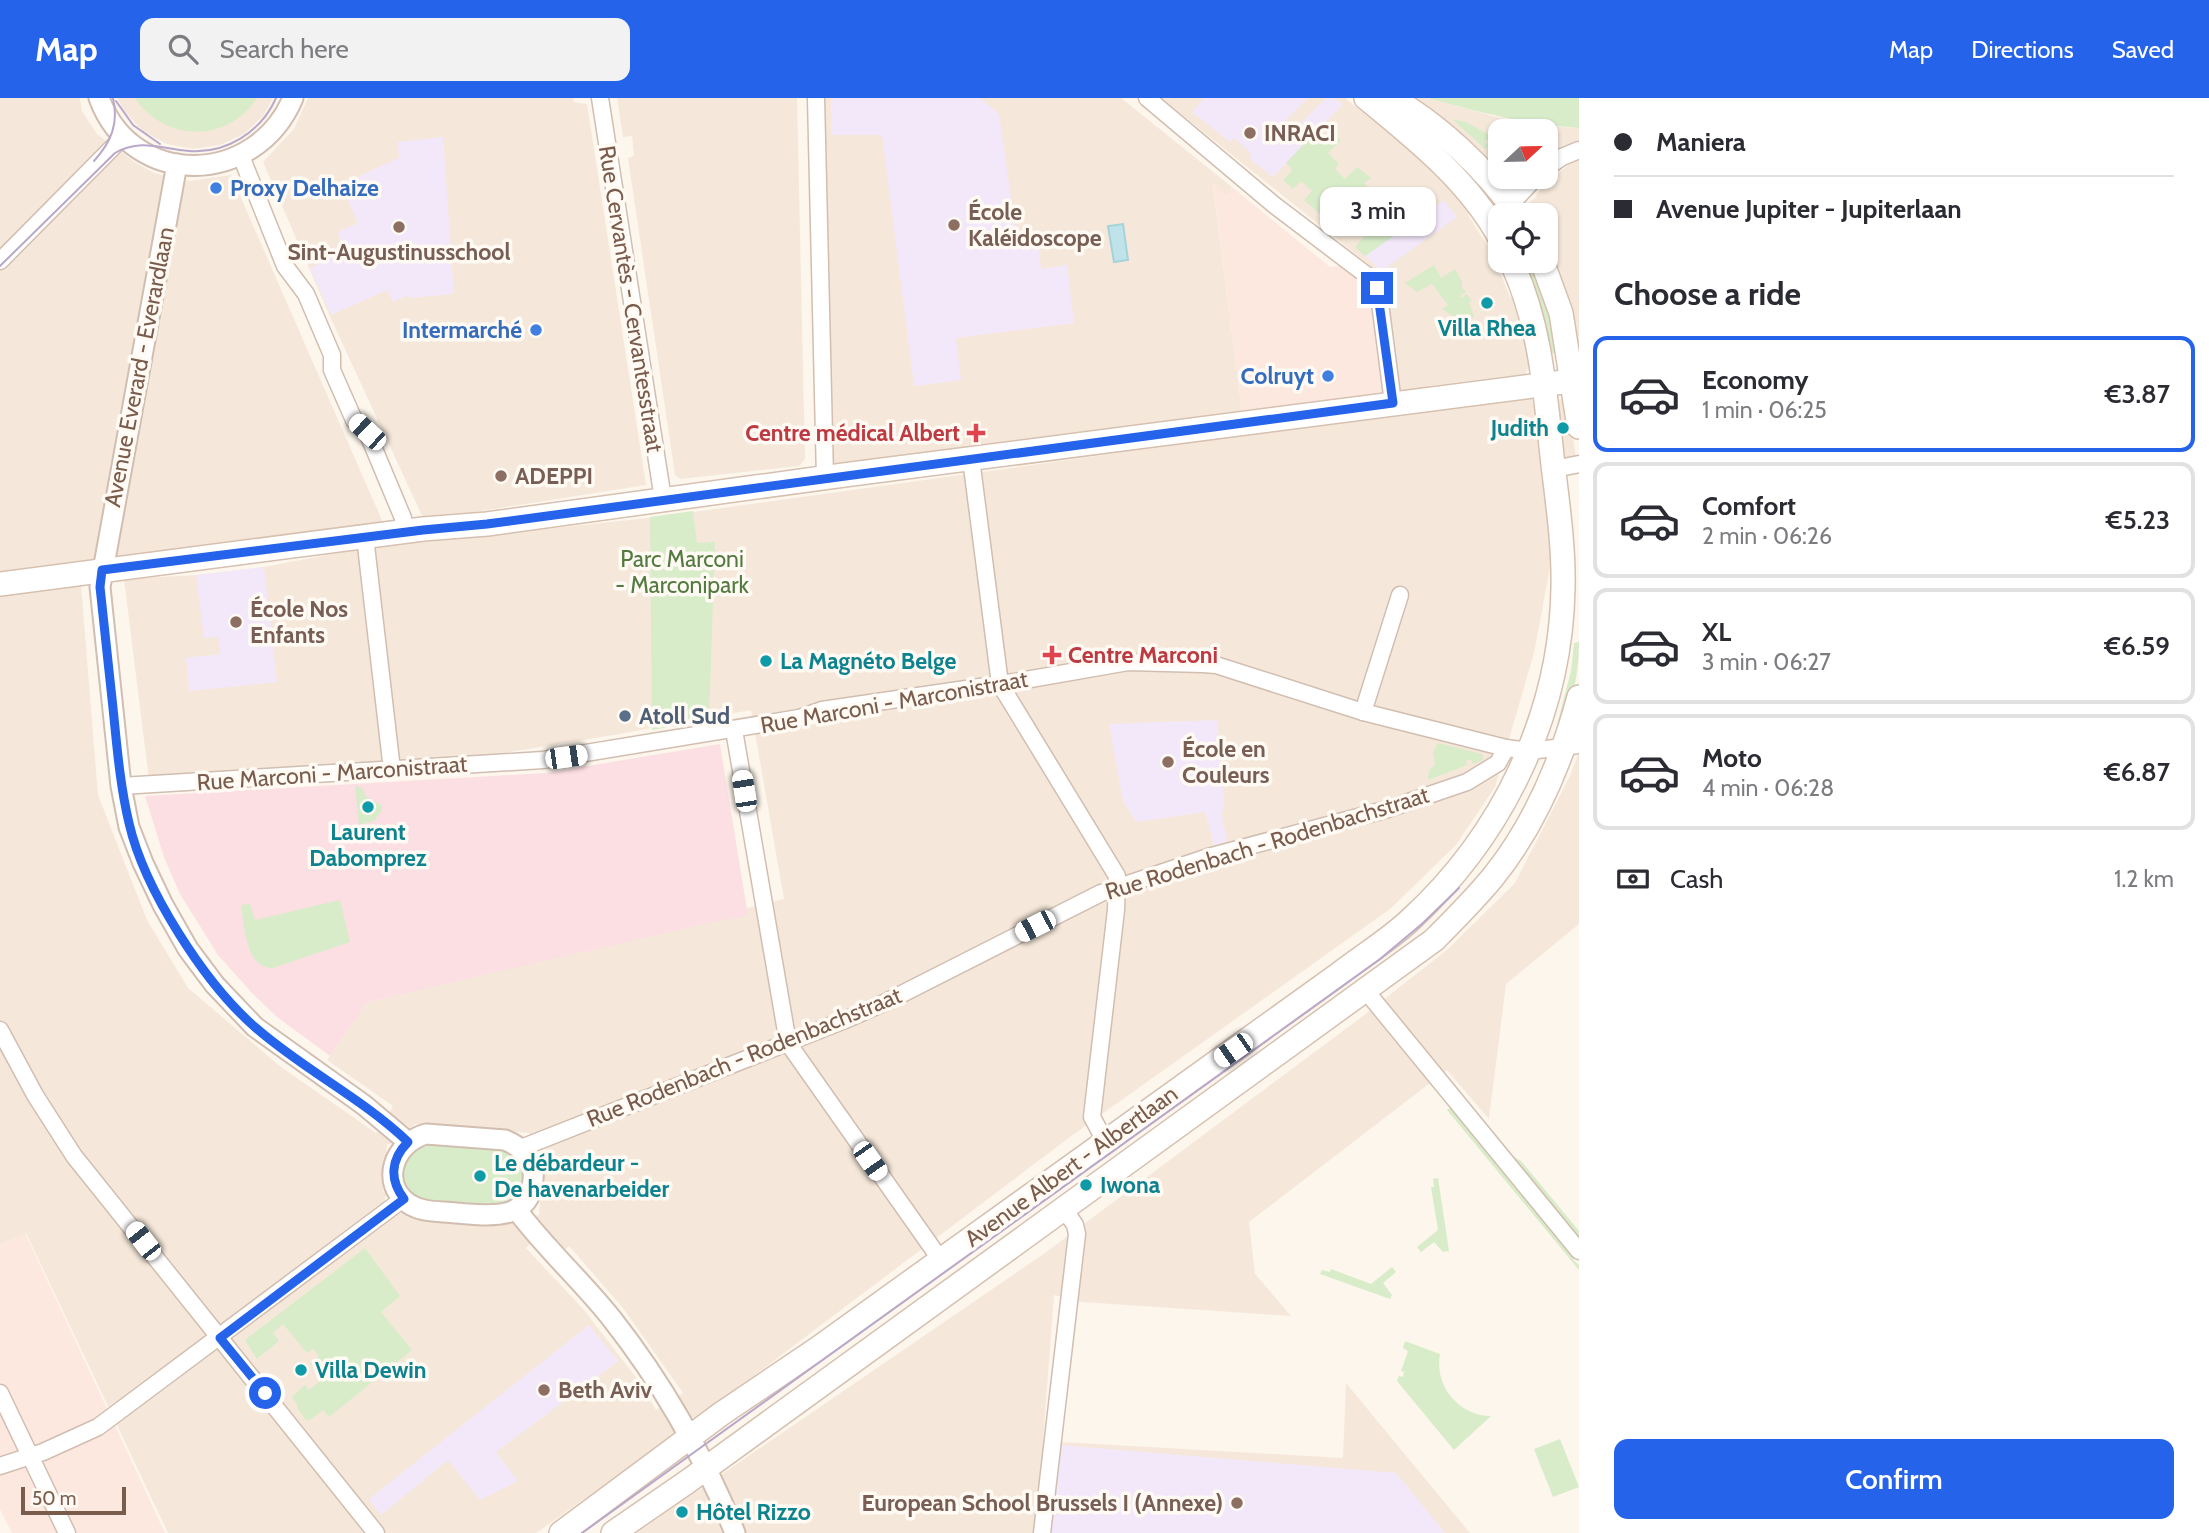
<!DOCTYPE html>
<html lang="en">
<head>
<meta charset="utf-8">
<style>
	body { margin:0; font-family:Cabin,sans-serif; background:#f2f2f3; color:#2b2b33; height:100vh; display:flex; flex-direction:column; font-size:26px; white-space:nowrap }
	* { box-sizing:border-box; margin:0 }
	p { font-size:23px; color:#7c7c81 }
	.icon { flex:none; width:38px; height:38px; fill:none; stroke:currentColor; stroke-width:2; stroke-linecap:round; stroke-linejoin:round }
	.map { position:relative; flex:1; overflow:hidden }
	.panel { display:flex; flex-direction:column; background:#fff; width:630px }
	.panel>* { flex:none }
	.banner { display:grid; align-content:center; height:154px; padding:0 35px; background:#fff }
	.needle { width:46px; rotate:68deg }
	.buttons { position:absolute; left:1488px; top:21px; display:grid; gap:14px }
	.buttons a { display:grid; place-items:center; width:70px; height:70px; border-radius:14px; background:#fff; box-shadow:0 2px 5px #0004; font-size:35px }
	.scale { position:absolute; left:21px; bottom:18px; width:105px; box-sizing:border-box; padding-left:7px; border:4px solid #7a5c4d; border-top:0; font-size:19px; line-height:24px; white-space:nowrap; color:#7a5c4d; -webkit-text-stroke:5px #fffaf3; paint-order:stroke }
	.end { position:absolute; width:32px; height:32px; margin:-16px; border:9px solid #2563eb; background:#fff; box-shadow:0 0 0 4px #fff }
	.from { border-radius:50% }
	.bubble { position:absolute; height:49px; border-radius:14px; background:#fff; box-shadow:0 2px 5px #0004; font-size:23px; font-weight:600; line-height:49px; text-align:center }
	.car { position:absolute; width:21px; height:42px; margin:-21px -10px; border-radius:9px; box-shadow:0 0 5px 2px #0007; background:linear-gradient(#fff 24%,#345 0 40%,#fff 0 76%,#345 0 86%,#fff 0) }
	.banner b { display:flex; align-items:center; gap:24px; height:66px; font-size:26px }
	.banner b+b { border-top:2px solid #e1e1e2 }
	.banner i { width:18px; height:18px; background:#2b2b33 }
	ul { padding:0; list-style:none }
	li { display:flex; align-items:center; gap:21px; height:116px; margin:0 14px 10px; padding:0 21px; border:4px solid #e1e1e2; border-radius:14px }
	li div { flex:1 }
	li b { display:block; font-size:26px }
	li em { font-style:normal; font-weight:600 }
	li.selected { border-color:#2563eb }
	li>.icon { width:63px; height:63px; stroke-width:1.5 }
	h2 { padding:0 35px; font-size:32px; line-height:84px }
	.pay { display:flex; align-items:center; gap:18px; height:77px; padding:0 35px; font-size:26px }
	.pay p { margin-inline-start:auto }
	.cta { display:flex; gap:14px; margin-top:auto; padding:14px 35px }
	.cta a { flex:1; height:80px; border-radius:14px; background:#2563eb; color:#fff; font-size:28px; font-weight:600; line-height:80px; text-align:center }
	header { display:flex; align-items:center; gap:42px; box-sizing:border-box; height:98px; padding:0 35px; background:#2563eb; color:#fff }
	header strong { font-size:33px }
	nav { display:flex; gap:38px; margin-inline-start:auto; font-size:24px }
	.search { width:490px; height:63px; background:#f2f2f3; display:flex; align-items:center; gap:18px; box-sizing:border-box; padding:0 24px; border-radius:14px; color:#7c7c81; font-size:26px }
	main { display:flex; flex:1; min-height:0 }
	.map>svg:first-child { display:block }
	.residential { fill:#f5e8da }
	.commercial { fill:#fde8e0 }
	.education { fill:#f3e8fa }
	.medical { fill:#fbdfe3 }
	.green { fill:#d8ecc9 }
	.water { fill:#bfe3e8; stroke:#a5d3da; stroke-width:2 }
	.lines { fill:none; stroke-linecap:round; stroke-linejoin:round }
	.minor-casing { stroke:#d1beb0; stroke-width:19 }
	.tertiary-casing { stroke:#d1beb0; stroke-width:23 }
	.secondary-casing { stroke:#d6c0b0; stroke-width:26 }
	.minor { stroke:#fff; stroke-width:16 }
	.tertiary { stroke:#fff; stroke-width:19 }
	.secondary { stroke:#fff; stroke-width:23 }
	.tram { stroke:#b9a8c9; stroke-width:2 }
	.route { stroke:#2563eb; stroke-width:9 }
	.education-dot { fill:#8d6e63; stroke:#fffaf3; stroke-width:2.5 }
	.shop-dot { fill:#3f7fe0; stroke:#fffaf3; stroke-width:2.5 }
	.culture-dot { fill:#0f9aa8; stroke:#fffaf3; stroke-width:2.5 }
	.health-dot { fill:#e0444e; stroke:#fffaf3; stroke-width:2.5 }
	.service-dot { fill:#5c6f8a; stroke:#fffaf3; stroke-width:2.5 }
	.labels { text-anchor:middle; dominant-baseline:central; stroke-width:7; stroke-linejoin:round; paint-order:stroke }
	.education-label { font-size:23px; font-weight:bold; fill:#785e54; stroke:#fffaf3; text-anchor:start }
	.shop-label { font-size:23px; font-weight:bold; fill:#366cbe; stroke:#fffaf3; text-anchor:end }
	.street-label { font-size:23px; fill:#7a5c4d; stroke:#fffaf3 }
	.culture-label { font-size:23px; font-weight:bold; fill:#0d838f; stroke:#fffaf3; text-anchor:start }
	.health-label { font-size:23px; font-weight:bold; fill:#be3a42; stroke:#fffaf3; text-anchor:end }
	.park-label { font-size:23px; fill:#537a41; stroke:#fffaf3 }
	.service-label { font-size:23px; font-weight:bold; fill:#4e5e75; stroke:#fffaf3; text-anchor:start }
</style>
</head>
<body>
<header>
<strong>Map</strong>
<div class="search"><svg class="icon" aria-label="search" viewBox="0 0 24 24"><circle cx="10" cy="10" r="6"/><path d="M15 15l6 6"/></svg>Search here</div>
<nav><a>Map</a><a>Directions</a><a>Saved</a></nav>
</header>
<main>
<div class="map">
<svg width="1579" height="1435" viewBox="0 0 1579 1435">
	<rect width="100%" height="100%" fill="#fdf6ec"/>
	<!-- residential -->
	<g class="residential">
		<polygon points="0,0 80,0 82,13 97,36 136,65 154,75 189,83 231,77 388,436 0,478"/>
		<polygon points="117,0 273,0 263,18 244,36 220,47 193,51 167,46 143,33 125,14"/>
		<polygon points="308,0 573,0 574,4 587,6 646,387 424,422 332,223 263,64 294,31"/>
		<polygon points="617,0 797,0 805,361 799,368 680,381 675,377 628,60 634,58 632,38 623,39"/>
		<polygon points="824,0 1121,0 1232,89 1228,98 1213,87 1242,314 894,359 840,370 831,367"/>
		<polygon points="1161,0 1345,0 1411,54 1450,92 1455,92 1470,112 1468,117 1487,147 1492,147 1497,157 1495,162 1510,199 1515,200 1529,255 1529,267 1525,277 1511,282 1507,278 1429,288 1426,293 1401,292 1398,290 1386,196 1378,176 1367,165"/>
		<polygon points="1405,0 1428,0 1504,21 1545,28 1579,30 1579,45 1545,60 1545,33 1500,33 1500,79 1519,79 1508,87"/>
		<polygon points="1579,58 1579,267 1559,186 1561,181 1549,151 1545,150 1545,117 1527,117 1527,115 1530,104 1534,101 1543,88"/>
		<polygon points="1522,299 1531,301 1537,310 1539,319 1535,323 1548,421 1551,464 1534,555 1495,689 1456,747 1390,811 1074,1036 698,1320 688,1318 676,1300 683,1295 623,1210 569,1148 562,1154 535,1123 535,1118 539,1117 543,1060 539,1059 542,1048 530,1039 529,1035 414,1026 414,1030 409,1029 389,1015 393,1008 327,962 368,904 784,801 751,612 614,637 399,672 149,682 124,481 196,477 264,469 358,451 657,419"/>
		<polygon points="1565,301 1568,304 1576,360 1558,364 1552,303"/>
		<polygon points="81,487 98,697 147,822 188,890 281,969 376,1035 382,1028 391,1039 391,1046 387,1046 383,1093 387,1094 384,1104 379,1109 396,1116 407,1115 407,1119 415,1120 415,1116 501,1126 501,1123 509,1123 517,1128 532,1144 526,1150 584,1212 638,1282 656,1312 664,1307 678,1335 536,1435 168,1435 26,1135 0,1147 0,498"/>
		<polygon points="1579,654 1579,826 1506,886 1489,1021 1447,972 1249,1124 1255,1176 1291,1218 1082,1204 1054,1197 1043,1343 1343,1360 1346,1285 1470,1435 636,1435 1045,1155 1359,921 1448,851 1515,785 1570,678"/>
	</g>
	<!-- commercial -->
	<g class="commercial">
		<polygon points="1213,85 1228,98 1232,89 1330,169 1345,167 1362,181 1371,193 1385,293 1381,298 1242,314"/>
		<polygon points="25,1135 165,1435 12,1435 0,1411 0,1147"/>
	</g>
	<!-- education -->
	<g class="education">
		<polygon points="831,0 980,0 999,16 1018,149 1038,147 1041,171 1067,167 1074,225 956,240 961,282 914,288 882,37 831,37"/>
		<polygon points="1204,0 1308,0 1278,30 1287,39 1326,0 1335,0 1343,6 1273,79 1249,60 1252,56 1234,40 1230,44 1192,14"/>
		<polygon points="443,39 454,196 409,200 408,197 393,204 387,192 331,217 310,170 345,154 338,134 358,125 341,86 399,60 398,44"/>
		<polygon points="1444,102 1457,119 1382,173 1365,158"/>
		<polygon points="264,469 277,584 189,593 186,560 220,556 218,539 204,540 196,477"/>
		<polygon points="1217,622 1224,701 1222,717 1227,743 1214,748 1205,714 1136,724 1123,703 1109,626"/>
		<polygon points="589,1227 618,1263 496,1354 518,1383 480,1402 448,1362 381,1417 369,1401"/>
		<polygon points="1060,1347 1396,1375 1445,1435 1049,1435"/>
	</g>
	<!-- medical -->
	<polygon class="medical" points="720,646 748,818 709,825 368,904 330,958 277,919 252,895 218,857 180,796 164,759 145,698 545,675"/>
	<!-- green -->
	<g class="green">
		<path d="M135 0H257C228 45 165 45 135 0Z"/>
		<path d="M1428 0H1579V30C1526 27 1479 14 1428 0Z"/>
		<polygon points="1452,21 1466,24 1493,39 1484,43 1488,48 1485,51"/>
		<polygon points="1316,33 1330,46 1337,39 1341,42 1328,55 1339,66 1335,71 1345,81 1357,69 1371,80 1364,85 1373,95 1337,131 1304,102 1312,93 1301,83 1293,91 1283,82 1291,74 1291,70 1286,65"/>
		<polygon points="1373,110 1385,126 1401,115 1410,127 1365,158 1355,149 1364,139 1355,125"/>
		<polygon points="1521,163 1537,163 1561,254 1549,256"/>
		<polygon points="1434,167 1441,180 1455,171 1462,183 1462,190 1466,194 1460,198 1461,200 1467,196 1472,203 1469,204 1474,219 1461,224 1442,211 1448,207 1432,186 1417,194 1405,185"/>
		<polygon points="693,413 697,445 715,444 709,622 652,632 650,419"/>
		<path d="M1579 544C1579 573 1573 599 1565 627H1557L1571 573 1574 545Z"/>
		<polygon points="1438,645 1482,656 1483,662 1473,666 1471,661 1466,663 1467,667 1428,682 1429,672 1435,667 1433,654"/>
		<polygon points="355,687 362,690 366,698 381,707 382,712 374,723 359,727"/>
		<path d="M340 802 350 844 273 870C245 871 245 828 241 807L250 806 255 822Z"/>
		<polygon points="1451,1009 1575,1160 1573,1162 1579,1167 1579,1172 1447,1012"/>
		<path d="M426 1045C445 1047 465 1048 485 1050 491 1050 500 1049 506 1051 527 1060 530 1092 511 1104 501 1109 489 1108 479 1108 455 1106 398 1111 403 1072 405 1057 413 1052 426 1045Z"/>
		<polygon points="1514,1059 1521,1063 1579,1133 1579,1141 1513,1061"/>
		<polygon points="1438,1080 1449,1153 1443,1154 1434,1144 1421,1154 1417,1149 1438,1132 1431,1089 1434,1089 1433,1081"/>
		<polygon points="365,1150 400,1198 381,1214 412,1252 329,1319 323,1312 310,1322 306,1322 297,1310 297,1306 292,1299 305,1287 309,1292 319,1284 320,1278 310,1265 319,1258 313,1251 307,1255 283,1226 273,1235 279,1243 257,1261 245,1242"/>
		<polygon points="1392,1169 1396,1174 1383,1185 1392,1197 1390,1201 1320,1176 1322,1172 1330,1174 1331,1171 1371,1186"/>
		<path d="M1405 1243 1440 1256C1434 1288 1459 1318 1491 1318L1454 1352 1397 1283 1399 1278 1403 1279 1404 1274 1401 1273 1408 1253 1403 1250Z"/>
		<polygon points="1560,1341 1579,1389 1553,1399 1534,1351"/>
	</g>
	<!-- water -->
	<polygon class="water" points="1123,126 1128,162 1114,164 1108,128"/>
	<g class="lines">
		<!-- minor casing -->
		<g class="minor-casing">
			<g id="minor">
				<polyline points="600,0 663,401"/>
				<polyline points="816,0 825,380"/>
				<polyline points="1147,0 1273,106 1373,182 1380,205 1393,305"/>
				<polyline points="241,58 285,168 306,196 332,257 332,272 354,322 367,334 403,420 405,434"/>
				<polyline points="1545,71 1562,59 1579,52"/>
				<polyline points="1511,115 1511,106 1536,79"/>
				<polyline points="0,163 123,39"/>
				<polyline points="971,361 1000,586 1117,778 1116,812 1092,1019 1105,1043"/>
				<polyline points="1554,371 1579,366"/>
				<polyline points="365,439 392,672"/>
				<polyline points="1363,614 1400,497"/>
				<polyline points="734,632 788,945 940,1161"/>
				<polyline points="121,688 543,662 799,620 822,612 1014,584 1128,564 1203,566 1216,567 1363,614 1506,650 1530,653 1579,647"/>
				<polyline points="1366,893 1579,1153"/>
				<polyline points="0,932 35,997 74,1058 376,1435"/>
				<polyline points="521,1050 845,922 886,904 1101,795 1208,759 1388,711 1467,684 1498,665 1506,650"/>
				<polyline points="0,1295 67,1435"/>
				<polyline points="0,1368 43,1354 98,1329 403,1101"/>
				<polyline points="1042,1435 1077,1136 1075,1127 1064,1111"/>
			</g>
		</g>
		<!-- tertiary casing -->
		<g class="tertiary-casing">
			<g id="tertiary">
				<path d="M99 0C133 92 256 88 293 0"/>
				<polyline points="177,66 100,489 121,688 129,729 143,765 163,807 188,851 215,887 255,929 364,1007 408,1044"/>
				<path d="M426 1036 505 1042C522 1049 535 1062 533 1082 530 1125 486 1117 456 1115 441 1113 423 1115 409 1106 379 1085 394 1045 426 1036Z"/>
				<path d="M516 1111C545 1150 582 1183 612 1221 663 1286 704 1358 735 1435"/>
			</g>
		</g>
		<!-- secondary casing -->
		<g class="secondary-casing">
			<g id="secondary">
				<path d="M1366 0C1415 40 1469 83 1500 140"/>
				<path d="M1392 0C1440 28 1486 71 1518 117"/>
				<polyline points="1542,163 1561,215 1579,329"/>
				<polyline points="0,486 423,431 487,426 844,377 1579,282"/>
				<path d="M561 1435 721 1316 817 1251 1339 876C1362 858 1389 842 1410 822 1503 737 1561 616 1563 490 1564 446 1557 402 1552 358 1545 292 1540 224 1511 163"/>
				<path d="M613 1435 687 1384 1434 842C1454 822 1475 801 1493 779 1534 728 1562 662 1579 599"/>
			</g>
		</g>
		<!-- minor -->
		<use href="#minor" class="minor"/>
		<!-- tertiary -->
		<use href="#tertiary" class="tertiary"/>
		<!-- secondary -->
		<use href="#secondary" class="secondary"/>
		<!-- tram -->
		<g class="tram">
			<polyline points="116,3 133,27 160,46"/>
			<path d="M94 63C111 44 119 26 113 0"/>
			<path d="M0 168 115 55C141 40 161 51 189 53 226 56 261 34 276 0"/>
			<polyline points="582,1435 1380,861 1423,825 1459,790"/>
		</g>
	</g>
	<g class="lines">
		<!-- route -->
		<path class="route" d="M265 1295 220 1240 404 1101C389 1081 391 1061 408 1044 362 1000 304 972 256 930 205 886 144 791 129 725 120 687 117 649 113 610 109 570 104 529 100 489L102 472 423 432 487 426 1393 305 1377 190"/>
	</g>
	<!-- markers -->
	<g class="education-dot">
		<circle cx="1250" cy="35" r="7"/>
		<circle cx="954" cy="127" r="7"/>
		<circle cx="399" cy="129" r="7"/>
		<circle cx="501" cy="378" r="7"/>
		<circle cx="236" cy="524" r="7"/>
		<circle cx="1168" cy="664" r="7"/>
		<circle cx="544" cy="1292" r="7"/>
		<circle cx="1237" cy="1405" r="7"/>
	</g>
	<g class="shop-dot">
		<circle cx="216" cy="90" r="7"/>
		<circle cx="536" cy="232" r="7"/>
		<circle cx="1328" cy="278" r="7"/>
	</g>
	<g class="culture-dot">
		<circle cx="1487" cy="205" r="7"/>
		<circle cx="1563" cy="330" r="7"/>
		<circle cx="766" cy="563" r="7"/>
		<circle cx="368" cy="709" r="7"/>
		<circle cx="480" cy="1078" r="7"/>
		<circle cx="1086" cy="1087" r="7"/>
		<circle cx="301" cy="1272" r="7"/>
		<circle cx="682" cy="1414" r="7"/>
	</g>
	<g class="health-dot">
		<path d="M972.5 324.5h7v7h7v7h-7v7h-7v-7h-7v-7h7z"/>
		<path d="M1048.5 546.5h7v7h7v7h-7v7h-7v-7h-7v-7h7z"/>
	</g>
	<circle class="service-dot" cx="625" cy="618" r="7"/>
	<g class="labels">
		<!-- education labels -->
		<g class="education-label">
			<text x="1264" y="35">INRACI</text>
			<text x="968" y="114">École<tspan x="968" dy="26">Kaléidoscope</tspan></text>
			<text x="399" y="154" text-anchor="middle">Sint-Augustinusschool</text>
			<text x="515" y="378">ADEPPI</text>
			<text x="250" y="511">École Nos<tspan x="250" dy="26">Enfants</tspan></text>
			<text x="1182" y="651">École en<tspan x="1182" dy="26">Couleurs</tspan></text>
			<text x="558" y="1292">Beth Aviv</text>
			<text x="1223" y="1405" text-anchor="end">European School Brussels I (Annexe)</text>
		</g>
		<!-- shop labels -->
		<g class="shop-label">
			<text x="230" y="90" text-anchor="start">Proxy Delhaize</text>
			<text x="522" y="232">Intermarché</text>
			<text x="1314" y="278">Colruyt</text>
		</g>
		<!-- street labels -->
		<g class="street-label">
			<text transform="translate(631 201) rotate(81)">Rue Cervantès - Cervantesstraat</text>
			<text transform="translate(139 269) rotate(-79)">Avenue Everard - Everardlaan</text>
			<text transform="translate(894 604) rotate(-10)">Rue Marconi - Marconistraat</text>
			<text transform="translate(332 675) rotate(-4)">Rue Marconi - Marconistraat</text>
			<text transform="translate(1267 745) rotate(-17)">Rue Rodenbach - Rodenbachstraat</text>
			<text transform="translate(744 959) rotate(-22)">Rue Rodenbach - Rodenbachstraat</text>
			<text transform="translate(1071 1068) rotate(-36)">Avenue Albert - Albertlaan</text>
		</g>
		<!-- culture labels -->
		<g class="culture-label">
			<text x="1487" y="230" text-anchor="middle">Villa Rhea</text>
			<text x="1549" y="330" text-anchor="end">Judith</text>
			<text x="780" y="563">La Magnéto Belge</text>
			<text x="368" y="734" text-anchor="middle">Laurent<tspan x="368" dy="26">Dabomprez</tspan></text>
			<text x="494" y="1065">Le débardeur -<tspan x="494" dy="26">De havenarbeider</tspan></text>
			<text x="1100" y="1087">Iwona</text>
			<text x="315" y="1272">Villa Dewin</text>
			<text x="696" y="1414">Hôtel Rizzo</text>
		</g>
		<!-- health labels -->
		<g class="health-label">
			<text x="960" y="335">Centre médical Albert</text>
			<text x="1068" y="557" text-anchor="start">Centre Marconi</text>
		</g>
		<!-- park labels -->
		<g class="park-label">
			<text x="682" y="461">Parc Marconi<tspan x="682" dy="26">- Marconipark</tspan></text>
		</g>
		<!-- service labels -->
		<g class="service-label">
			<text x="639" y="618">Atoll Sud</text>
		</g>
	</g>
</svg>
<div class="buttons">
<a><svg class="needle" viewBox="-14 -14 28 28"><path d="M0-13l5 13h-10z" fill="#e53935"/><path d="M0 13l5-13h-10z" fill="#7c7c81"/></svg></a>
<a><svg class="icon" aria-label="locate" viewBox="0 0 24 24"><circle cx="12" cy="12" r="6"/><path d="M12 2v4M12 18v4M2 12h4M18 12h4"/></svg></a>
</div>
<div class="scale">50 m</div>
<i class="end from" style="left:265px;top:1295px"></i>
<i class="end" style="left:1377px;top:190px"></i>
<div class="bubble" style="left:1320px;top:89px;width:116px">3 min</div>
<i class="car" style="left:367px;top:334px;rotate:313deg"></i>
<i class="car" style="left:566px;top:659px;rotate:82deg"></i>
<i class="car" style="left:744px;top:693px;rotate:351deg"></i>
<i class="car" style="left:1035px;top:828px;rotate:243deg"></i>
<i class="car" style="left:1233px;top:952px;rotate:235deg"></i>
<i class="car" style="left:870px;top:1063px;rotate:145deg"></i>
<i class="car" style="left:143px;top:1143px;rotate:322deg"></i>
</div>
<section class="panel">
<div class="banner">
<b><i class="from"></i>Maniera</b>
<b><i></i>Avenue Jupiter - Jupiterlaan</b>
</div>
<h2>Choose a ride</h2>
<ul>
<li class="selected"><svg class="icon" aria-label="car" viewBox="0 0 24 24"><path d="M5 17H2v-5l4-1 3-4h7l3 4 3 1v5h-3M9 17h6M6 11h13"/><circle cx="7" cy="17" r="2"/><circle cx="17" cy="17" r="2"/></svg><div><b>Economy</b><p>1 min · 06:25</p></div><em>€3.87</em></li>
<li><svg class="icon" aria-label="car" viewBox="0 0 24 24"><path d="M5 17H2v-5l4-1 3-4h7l3 4 3 1v5h-3M9 17h6M6 11h13"/><circle cx="7" cy="17" r="2"/><circle cx="17" cy="17" r="2"/></svg><div><b>Comfort</b><p>2 min · 06:26</p></div><em>€5.23</em></li>
<li><svg class="icon" aria-label="car" viewBox="0 0 24 24"><path d="M5 17H2v-5l4-1 3-4h7l3 4 3 1v5h-3M9 17h6M6 11h13"/><circle cx="7" cy="17" r="2"/><circle cx="17" cy="17" r="2"/></svg><div><b>XL</b><p>3 min · 06:27</p></div><em>€6.59</em></li>
<li><svg class="icon" aria-label="car" viewBox="0 0 24 24"><path d="M5 17H2v-5l4-1 3-4h7l3 4 3 1v5h-3M9 17h6M6 11h13"/><circle cx="7" cy="17" r="2"/><circle cx="17" cy="17" r="2"/></svg><div><b>Moto</b><p>4 min · 06:28</p></div><em>€6.87</em></li>
</ul>
<div class="pay"><svg class="icon" aria-label="cash" viewBox="0 0 24 24"><path d="M3 7h18v10H3z"/><circle cx="12" cy="12" r="2"/></svg>Cash<p>1.2 km</p></div>
<div class="cta"><a>Confirm</a></div>
</section>
</main>
</body>
</html>
